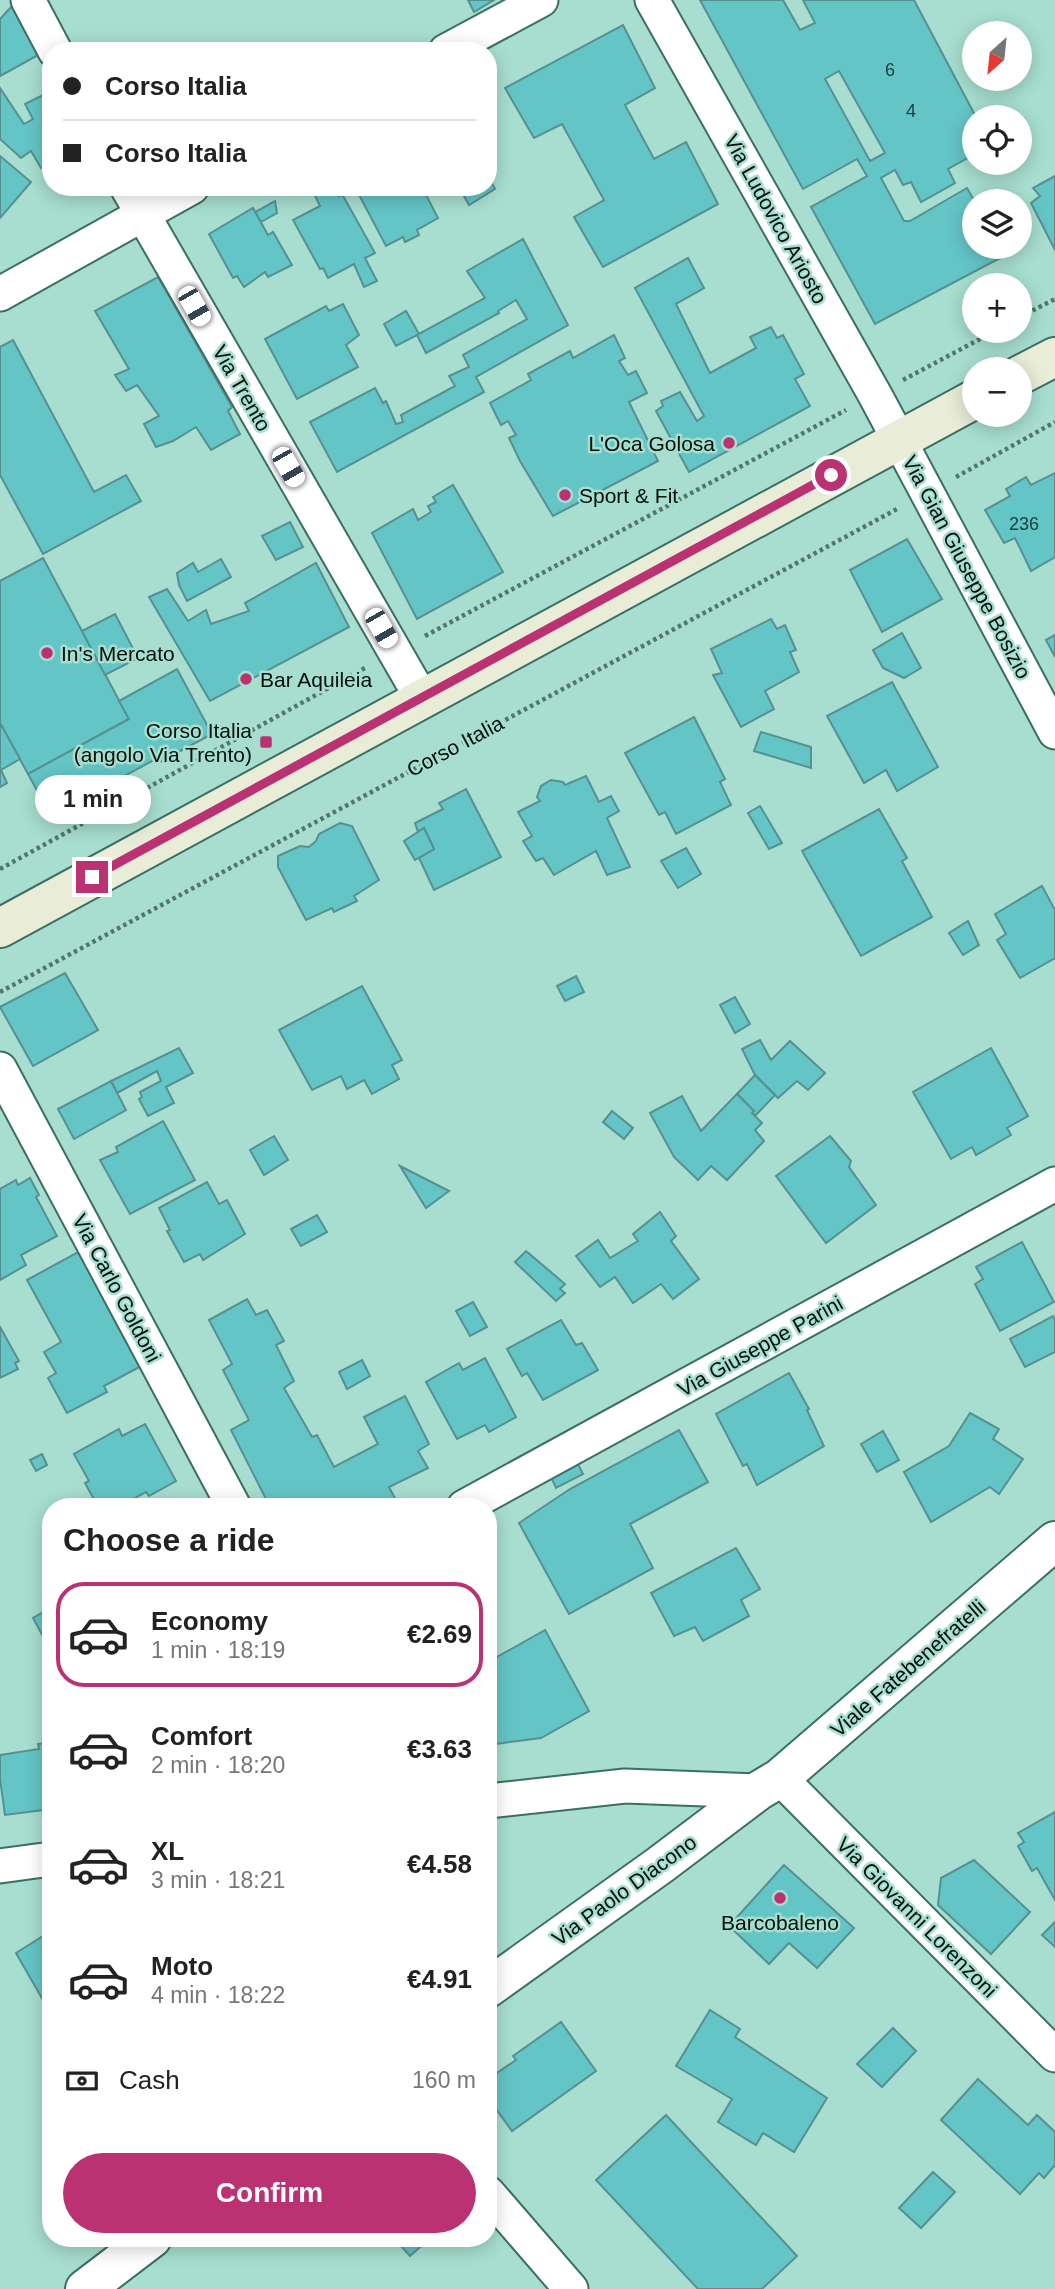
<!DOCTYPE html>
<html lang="en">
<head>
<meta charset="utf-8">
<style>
	body { margin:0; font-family:Helvetica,sans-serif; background:#f2f2f2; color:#222; height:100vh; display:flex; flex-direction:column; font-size:26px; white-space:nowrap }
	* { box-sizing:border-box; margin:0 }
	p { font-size:23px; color:#767676 }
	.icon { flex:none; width:38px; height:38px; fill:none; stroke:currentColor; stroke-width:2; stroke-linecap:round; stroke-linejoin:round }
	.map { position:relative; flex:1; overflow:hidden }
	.side { position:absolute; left:42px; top:1498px; width:455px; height:749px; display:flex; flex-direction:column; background:#fff; border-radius:28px; box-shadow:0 4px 18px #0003 }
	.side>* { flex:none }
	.banner { position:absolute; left:42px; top:42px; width:455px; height:154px; border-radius:28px; box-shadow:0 4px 18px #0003; display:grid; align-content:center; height:154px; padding:0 21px; background:#fff }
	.needle { width:46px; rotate:207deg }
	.fabs { position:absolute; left:962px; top:21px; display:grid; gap:14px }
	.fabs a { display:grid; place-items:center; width:70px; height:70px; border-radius:50%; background:#fff; box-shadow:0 4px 18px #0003; font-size:35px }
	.end { position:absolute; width:32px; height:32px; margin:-16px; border:9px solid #ba3272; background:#fff; box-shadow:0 0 0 4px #fff }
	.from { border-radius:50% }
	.bubble { position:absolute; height:49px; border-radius:24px; background:#fff; box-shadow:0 4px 18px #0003; font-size:23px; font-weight:800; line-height:49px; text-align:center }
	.car { position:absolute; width:21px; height:42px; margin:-21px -10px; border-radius:9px; box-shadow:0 0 5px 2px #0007; background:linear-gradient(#fff 24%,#345 0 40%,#fff 0 76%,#345 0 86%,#fff 0) }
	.banner b { display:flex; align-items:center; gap:24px; height:66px; font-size:26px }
	.banner b+b { border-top:2px solid #e0e0e0 }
	.banner i { width:18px; height:18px; background:#222 }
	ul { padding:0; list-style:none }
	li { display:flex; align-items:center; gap:21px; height:105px; margin:0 14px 10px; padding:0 7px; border:4px solid transparent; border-radius:28px }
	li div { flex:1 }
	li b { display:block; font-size:26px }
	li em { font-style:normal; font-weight:800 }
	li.selected { border-color:#ba3272 }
	li>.icon { width:63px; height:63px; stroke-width:1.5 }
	h2 { padding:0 21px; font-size:32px; line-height:84px }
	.pay { display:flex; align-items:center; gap:18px; height:77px; padding:0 21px; font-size:26px }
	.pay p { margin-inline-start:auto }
	.action { display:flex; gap:14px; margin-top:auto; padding:14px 21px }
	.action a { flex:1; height:80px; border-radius:42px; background:#ba3272; color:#fff; font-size:28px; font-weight:800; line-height:80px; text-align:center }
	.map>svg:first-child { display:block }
	.building { fill:#64c5c6; stroke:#579091; stroke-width:2; fill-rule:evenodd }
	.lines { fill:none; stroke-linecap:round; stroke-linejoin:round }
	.minor-casing { stroke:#3b6f63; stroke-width:37 }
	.tertiary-casing { stroke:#3b6f63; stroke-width:42 }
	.secondary-casing { stroke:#3b6f63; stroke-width:42 }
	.path { stroke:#53766c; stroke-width:4.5; stroke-dasharray:3.5 3.5; stroke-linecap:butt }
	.minor { stroke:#fff; stroke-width:33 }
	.tertiary { stroke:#fff; stroke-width:38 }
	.secondary { stroke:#e9edd7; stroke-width:38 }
	.route { stroke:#ba3272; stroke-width:9 }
	.poi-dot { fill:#ba3272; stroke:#a7decf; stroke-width:2.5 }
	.labels { text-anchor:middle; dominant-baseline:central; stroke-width:5; stroke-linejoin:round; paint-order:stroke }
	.number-label { font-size:18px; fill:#193d3a }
	.street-label { font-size:21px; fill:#00100b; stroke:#a7decf }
	.poi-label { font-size:21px; fill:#00100b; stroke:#a7decf; text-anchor:start }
</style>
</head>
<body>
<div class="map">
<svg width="1055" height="2289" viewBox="0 0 1055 2289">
	<rect width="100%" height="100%" fill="#a7decf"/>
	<!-- building -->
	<g class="building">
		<polygon points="468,0 494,0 474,12"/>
		<path d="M700 0H783L800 30 815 23 803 0H914L976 117 975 154 948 169 955 183 921 202 911 182 903 185 895 170 881 178 904 221H910L967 188 975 202V247H999L1004 256 875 324 811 207 867 176 857 159 803 189ZM839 71 885 153 870 161 825 79Z"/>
		<polygon points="12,6 40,54 0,76 0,19"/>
		<polygon points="623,25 655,88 625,105 654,159 686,142 718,204 603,267 574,217 604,200 562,124 534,138 505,88"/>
		<polygon points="0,88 24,124 33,119 25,104 51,91 51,163 41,168 31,151 21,158 0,139"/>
		<polygon points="0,156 31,182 0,218"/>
		<polygon points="488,176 495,189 469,205 460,189 455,192 453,187 488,187"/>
		<polygon points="1055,176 1055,250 1031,203 1040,196 1033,188"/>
		<polygon points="311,187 335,187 339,196 342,194 375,253 365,258 377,281 364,287 354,264 328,278 323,268 320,269 293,220 320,206"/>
		<polygon points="359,187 422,187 438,218 417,230 419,235 405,242 403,237 386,246 356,189"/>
		<polygon points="275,201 277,213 261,222 255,212"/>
		<polygon points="253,208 268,235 273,232 292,265 268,277 265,272 244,287 237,276 233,278 209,234"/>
		<polygon points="523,239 568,325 476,377 484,392 337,472 310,422 375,388 383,403 386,401 396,424 403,422 401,415 455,386 449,376 469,367 463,355 527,319 516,300 498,311 499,313 426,353 417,335 396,346 384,324 406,311 419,334 485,298 467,271"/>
		<polygon points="688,258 704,288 676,304 710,373 756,348 750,337 771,327 777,338 783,335 804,374 795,379 810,406 689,472 656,411 663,406 661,401 680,392 697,421 704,416 635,288"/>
		<polygon points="158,277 232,407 228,411 240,434 211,450 196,427 173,441 156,447 144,424 159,416 137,385 126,391 115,375 129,369 95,311"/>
		<polygon points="343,304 359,335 346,345 358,367 297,399 265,339 326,306 329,311"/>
		<polygon points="614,335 625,358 619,361 628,375 636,371 647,393 629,402 658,461 553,516 520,461 509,438 516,435 508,421 501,425 490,403 531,380 528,374 570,351 573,358"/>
		<polygon points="13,340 94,492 126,475 141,501 43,554 0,475 0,347"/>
		<polygon points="1055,473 1055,557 1031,571 1015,538 1004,543 985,510 1010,496 1006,489 1026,477 1031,485"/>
		<polygon points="453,485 503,572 417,619 372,533 413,509 418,520 431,512 428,506 436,502 433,497"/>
		<polygon points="290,522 303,547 276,560 262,536"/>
		<polygon points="907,539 942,599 882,632 850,570"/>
		<polygon points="43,558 129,719 28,774 0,723 0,581"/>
		<polygon points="221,559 231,577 187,601 179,585 177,573 193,563 198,572"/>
		<polygon points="316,563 349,627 210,701 149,597 167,589 188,621 206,610 211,624 249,611 245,603"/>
		<polygon points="115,614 138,658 105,675 82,631"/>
		<polygon points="771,619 777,629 785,625 796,650 790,652 799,672 765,691 774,709 741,727 713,675 722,673 711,649"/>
		<polygon points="902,633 921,668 904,678 883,668 873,650"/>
		<polygon points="1055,635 1055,657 1046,640"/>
		<polygon points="177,669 212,734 158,763 154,760 51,816 28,774 129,719 119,701"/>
		<polygon points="892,682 938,767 897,791 886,770 864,783 827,716"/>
		<polygon points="694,717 725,779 720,782 731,805 676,834 665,812 659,815 625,753"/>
		<polygon points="0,723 20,759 1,770 7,783 0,787"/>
		<polygon points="761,732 811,747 811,768 754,751"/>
		<polygon points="586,776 599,802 611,796 619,811 607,818 630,867 607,875 596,851 554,875 543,858 536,861 523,841 532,836 518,812 540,801 537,797 541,786 551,780 563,782 565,785"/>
		<polygon points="466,789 501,857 434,890 419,858 434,849 424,828 418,832 415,823 443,809 439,803"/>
		<polygon points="760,806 782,843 769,849 748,813"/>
		<polygon points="879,809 907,858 902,861 932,917 861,956 802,851"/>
		<polygon points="340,823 352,826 379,880 354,896 357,901 334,912 332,908 306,920 278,867 278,856 300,846 309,847 316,841 319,834"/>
		<polygon points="424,828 434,849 415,860 404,841"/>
		<polygon points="686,848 701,874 678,888 661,861"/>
		<polygon points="1042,886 1055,910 1055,958 1020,978 997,940 1006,934 995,914"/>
		<polygon points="968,921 979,945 963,955 949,933"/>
		<polygon points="65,973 98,1030 33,1066 0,1007"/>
		<polygon points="576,976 584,992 565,1001 557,986"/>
		<polygon points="362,986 402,1060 392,1065 399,1079 372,1094 364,1080 347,1089 341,1076 312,1090 279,1030"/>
		<polygon points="735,997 750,1024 735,1033 720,1005"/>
		<polygon points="760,1040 771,1060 790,1041 825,1073 808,1090 797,1081 778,1098 755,1075 742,1049"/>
		<polygon points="179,1048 193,1073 166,1087 174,1103 148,1116 139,1099 142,1097 140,1092 161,1081 157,1071 117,1093 111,1081"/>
		<polygon points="991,1048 1028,1116 1007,1128 1011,1135 976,1155 972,1147 951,1159 913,1092"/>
		<polygon points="755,1075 775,1095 755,1116 752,1113 754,1111 737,1094"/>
		<polygon points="111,1081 126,1110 74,1139 58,1109"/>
		<polygon points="737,1094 754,1111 752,1113 762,1123 755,1130 764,1141 727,1180 711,1166 698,1180 674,1157 650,1113 682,1096 701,1131"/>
		<polygon points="612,1111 633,1128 624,1139 603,1122"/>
		<polygon points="163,1121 195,1180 130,1214 100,1160 118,1152 116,1147"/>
		<polygon points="274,1136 288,1160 264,1175 250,1150"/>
		<polygon points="830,1136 851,1161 849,1167 876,1205 826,1243 776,1176"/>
		<polygon points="400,1166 449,1191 426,1208"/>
		<polygon points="30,1178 39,1195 36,1197 57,1236 21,1255 26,1265 0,1280 0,1189 16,1180 18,1185"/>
		<polygon points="207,1182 219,1204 227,1200 245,1234 203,1260 200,1254 184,1262 167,1231 170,1230 159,1208"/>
		<polygon points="660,1212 676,1236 671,1241 699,1279 673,1299 661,1284 633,1303 615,1277 600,1287 576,1256 598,1240 610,1258 638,1241 633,1234"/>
		<polygon points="317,1215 327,1232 301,1246 291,1229"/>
		<polygon points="1022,1242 1054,1302 1000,1331 975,1284 983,1279 976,1267"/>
		<polygon points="80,1251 143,1365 104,1386 107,1392 67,1413 48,1378 56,1373 44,1352 61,1342 27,1280"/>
		<polygon points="526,1251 565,1284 560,1289 565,1293 556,1301 515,1262"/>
		<polygon points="247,1299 256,1315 267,1310 284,1341 276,1345 294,1381 284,1388 312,1437 317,1435 334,1467 378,1444 364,1417 405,1396 429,1444 418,1451 428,1468 389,1487 399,1506 270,1507 231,1430 249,1420 223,1370 232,1364 209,1320"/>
		<polygon points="473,1302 487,1327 470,1336 456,1311"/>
		<polygon points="1053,1316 1055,1320 1055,1352 1025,1367 1010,1339"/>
		<polygon points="561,1320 576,1345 582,1343 598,1370 543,1400 527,1373 522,1376 507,1349"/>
		<polygon points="0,1327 19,1361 15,1363 18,1369 0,1378"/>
		<polygon points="485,1358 516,1417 489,1432 485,1425 457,1439 426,1382 459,1363 463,1370"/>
		<polygon points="362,1360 370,1376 347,1389 339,1372"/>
		<polygon points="789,1373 809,1409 807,1410 824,1446 757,1485 747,1464 743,1466 716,1414"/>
		<polygon points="970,1413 999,1429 993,1439 1023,1459 999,1494 990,1487 931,1522 904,1472 949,1446"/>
		<polygon points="145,1424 176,1481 149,1496 146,1492 119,1507 98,1507 85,1483 89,1481 74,1454 119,1429 122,1436"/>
		<polygon points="679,1430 708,1482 630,1524 653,1568 569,1614 519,1523 570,1489"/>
		<polygon points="883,1431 899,1460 877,1472 861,1444"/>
		<polygon points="42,1454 47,1465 36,1471 30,1460"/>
		<polygon points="577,1462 583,1474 556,1488 550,1475"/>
		<polygon points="736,1548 760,1589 741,1600 749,1616 703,1641 695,1627 674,1636 651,1593"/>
		<polygon points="51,1608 51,1638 45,1640 33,1618"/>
		<polygon points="545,1630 589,1711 541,1738 488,1745 488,1662"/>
		<polygon points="51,1743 51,1809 5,1815 0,1779 0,1755 39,1749 38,1744"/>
		<polygon points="1055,1812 1055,1900 1037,1868 1032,1871 1018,1846 1024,1842 1018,1833"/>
		<polygon points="974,1860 1030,1912 991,1954 938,1905 941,1878"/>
		<polygon points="784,1865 854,1928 817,1968 789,1943 769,1964 729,1926"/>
		<polygon points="1055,1922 1055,1947 1042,1935"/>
		<polygon points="51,1931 51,2014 16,1953"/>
		<polygon points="710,2010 740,2029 735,2037 827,2098 794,2152 763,2133 756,2145 718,2122 732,2099 676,2066"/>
		<polygon points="561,2022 596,2071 512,2131 488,2098 488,2079 516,2060 513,2056"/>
		<polygon points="893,2028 916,2051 882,2087 857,2064"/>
		<polygon points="978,2079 1028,2125 1037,2115 1055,2132 1055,2165 1044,2178 1039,2173 1020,2194 941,2120"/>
		<polygon points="666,2115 797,2256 762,2289 698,2289 596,2180"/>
		<polygon points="933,2172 955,2192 921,2228 899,2208"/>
		<polygon points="394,2238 430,2238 410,2256"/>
	</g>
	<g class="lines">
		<!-- minor casing -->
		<g class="minor-casing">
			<g id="minor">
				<polyline points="28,0 55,51"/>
				<polyline points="652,0 875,395 1055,732"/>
				<polyline points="446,51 541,0"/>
				<polyline points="127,187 421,697"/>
				<polyline points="0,294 192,187"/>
				<polyline points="0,1069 234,1507"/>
				<polyline points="464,1507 1055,1184"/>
				<polyline points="780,1778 1055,2055"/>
				<polyline points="488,1801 625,1786 758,1791"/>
				<polyline points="0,1866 51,1859"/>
				<polyline points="488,2193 571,2289"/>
			</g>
		</g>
		<!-- tertiary casing -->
		<g class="tertiary-casing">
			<g id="tertiary">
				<polyline points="488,1988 660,1865 758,1791 780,1778 1055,1541"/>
				<polyline points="85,2289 152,2238"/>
			</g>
		</g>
		<!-- secondary casing -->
		<g class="secondary-casing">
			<g id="secondary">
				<polyline points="1020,375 1055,357"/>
				<polyline points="0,928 975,399"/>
			</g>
		</g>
		<!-- path -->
		<g class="path">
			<polyline points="1020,317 1055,299"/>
			<polyline points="903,380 995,331"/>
			<polyline points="956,477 1055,422"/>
			<polyline points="425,636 846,410"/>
			<polyline points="0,869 365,668"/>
			<polyline points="0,992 899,508"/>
		</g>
		<!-- minor -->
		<use href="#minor" class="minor"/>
		<!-- tertiary -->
		<use href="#tertiary" class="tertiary"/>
		<!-- secondary -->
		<use href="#secondary" class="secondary"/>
	</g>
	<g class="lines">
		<!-- route -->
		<polyline class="route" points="92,877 831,475"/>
	</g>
	<!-- markers -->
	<g class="poi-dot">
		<circle cx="729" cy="443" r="7"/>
		<circle cx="565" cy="495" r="7"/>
		<circle cx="47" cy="653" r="7"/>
		<circle cx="246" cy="679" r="7"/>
		<rect x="259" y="735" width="14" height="14" rx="3.5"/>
		<circle cx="780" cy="1898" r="7"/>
	</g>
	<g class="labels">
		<!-- number labels -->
		<g class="number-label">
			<text x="890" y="70">6</text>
			<text x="911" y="111">4</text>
			<text x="1024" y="524">236</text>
		</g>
		<!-- street labels -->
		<g class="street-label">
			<text transform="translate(776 219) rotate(61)">Via Ludovico Ariosto</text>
			<text transform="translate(242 388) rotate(60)">Via Trento</text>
			<text transform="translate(967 567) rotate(62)">Via Gian Giuseppe Bosizio</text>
			<text transform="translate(455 746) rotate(-28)">Corso Italia</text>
			<text transform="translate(117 1288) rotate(62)">Via Carlo Goldoni</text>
			<text transform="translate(760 1346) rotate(-29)">Via Giuseppe Parini</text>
			<text transform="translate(908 1668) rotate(-41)">Viale Fatebenefratelli</text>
			<text transform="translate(624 1890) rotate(-36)">Via Paolo Diacono</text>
			<text transform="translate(917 1917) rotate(45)">Via Giovanni Lorenzoni</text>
		</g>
		<!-- poi labels -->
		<g class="poi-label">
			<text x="715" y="443" text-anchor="end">L'Oca Golosa</text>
			<text x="579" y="495">Sport &amp; Fit</text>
			<text x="61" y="653">In's Mercato</text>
			<text x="260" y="679">Bar Aquileia</text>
			<text x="252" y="730" text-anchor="end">Corso Italia<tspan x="252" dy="24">(angolo Via Trento)</tspan></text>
			<text x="780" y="1922" text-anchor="middle">Barcobaleno</text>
		</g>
	</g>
</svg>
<div class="fabs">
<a><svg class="needle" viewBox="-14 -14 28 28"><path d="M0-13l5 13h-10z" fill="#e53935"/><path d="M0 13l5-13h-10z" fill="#767676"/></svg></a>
<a><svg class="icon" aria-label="locate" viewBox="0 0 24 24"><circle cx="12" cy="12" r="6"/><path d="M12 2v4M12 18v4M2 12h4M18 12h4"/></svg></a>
<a><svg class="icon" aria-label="layers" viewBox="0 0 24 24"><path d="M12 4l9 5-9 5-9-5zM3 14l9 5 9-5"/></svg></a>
<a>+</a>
<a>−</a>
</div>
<i class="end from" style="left:831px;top:475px"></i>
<i class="end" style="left:92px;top:877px"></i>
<div class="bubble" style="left:35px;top:775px;width:116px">1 min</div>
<i class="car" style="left:194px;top:306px;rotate:150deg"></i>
<i class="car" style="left:288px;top:467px;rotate:150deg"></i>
<i class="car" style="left:381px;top:628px;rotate:150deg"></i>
<div class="banner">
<b><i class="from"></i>Corso Italia</b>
<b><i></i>Corso Italia</b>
</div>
<section class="side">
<h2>Choose a ride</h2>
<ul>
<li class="selected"><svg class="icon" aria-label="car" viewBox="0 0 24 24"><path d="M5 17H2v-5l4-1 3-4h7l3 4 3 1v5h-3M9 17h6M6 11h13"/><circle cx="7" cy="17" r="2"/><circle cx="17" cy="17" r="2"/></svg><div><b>Economy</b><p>1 min · 18:19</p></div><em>€2.69</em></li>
<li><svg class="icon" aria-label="car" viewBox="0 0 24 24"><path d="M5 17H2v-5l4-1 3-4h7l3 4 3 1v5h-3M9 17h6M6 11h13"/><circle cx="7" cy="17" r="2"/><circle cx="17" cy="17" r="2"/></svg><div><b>Comfort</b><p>2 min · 18:20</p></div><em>€3.63</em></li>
<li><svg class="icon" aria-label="car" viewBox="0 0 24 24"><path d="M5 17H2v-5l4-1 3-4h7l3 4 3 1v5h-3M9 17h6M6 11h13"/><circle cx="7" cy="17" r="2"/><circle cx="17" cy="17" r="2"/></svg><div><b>XL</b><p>3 min · 18:21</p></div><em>€4.58</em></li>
<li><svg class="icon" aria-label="car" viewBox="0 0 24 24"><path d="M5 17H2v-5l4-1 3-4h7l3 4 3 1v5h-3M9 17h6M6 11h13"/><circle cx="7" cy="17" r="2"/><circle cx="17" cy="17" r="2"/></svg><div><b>Moto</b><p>4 min · 18:22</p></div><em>€4.91</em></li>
</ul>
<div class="pay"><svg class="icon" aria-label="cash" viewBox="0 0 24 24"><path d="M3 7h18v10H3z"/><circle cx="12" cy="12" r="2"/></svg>Cash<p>160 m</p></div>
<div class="action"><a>Confirm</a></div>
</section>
</div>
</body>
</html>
